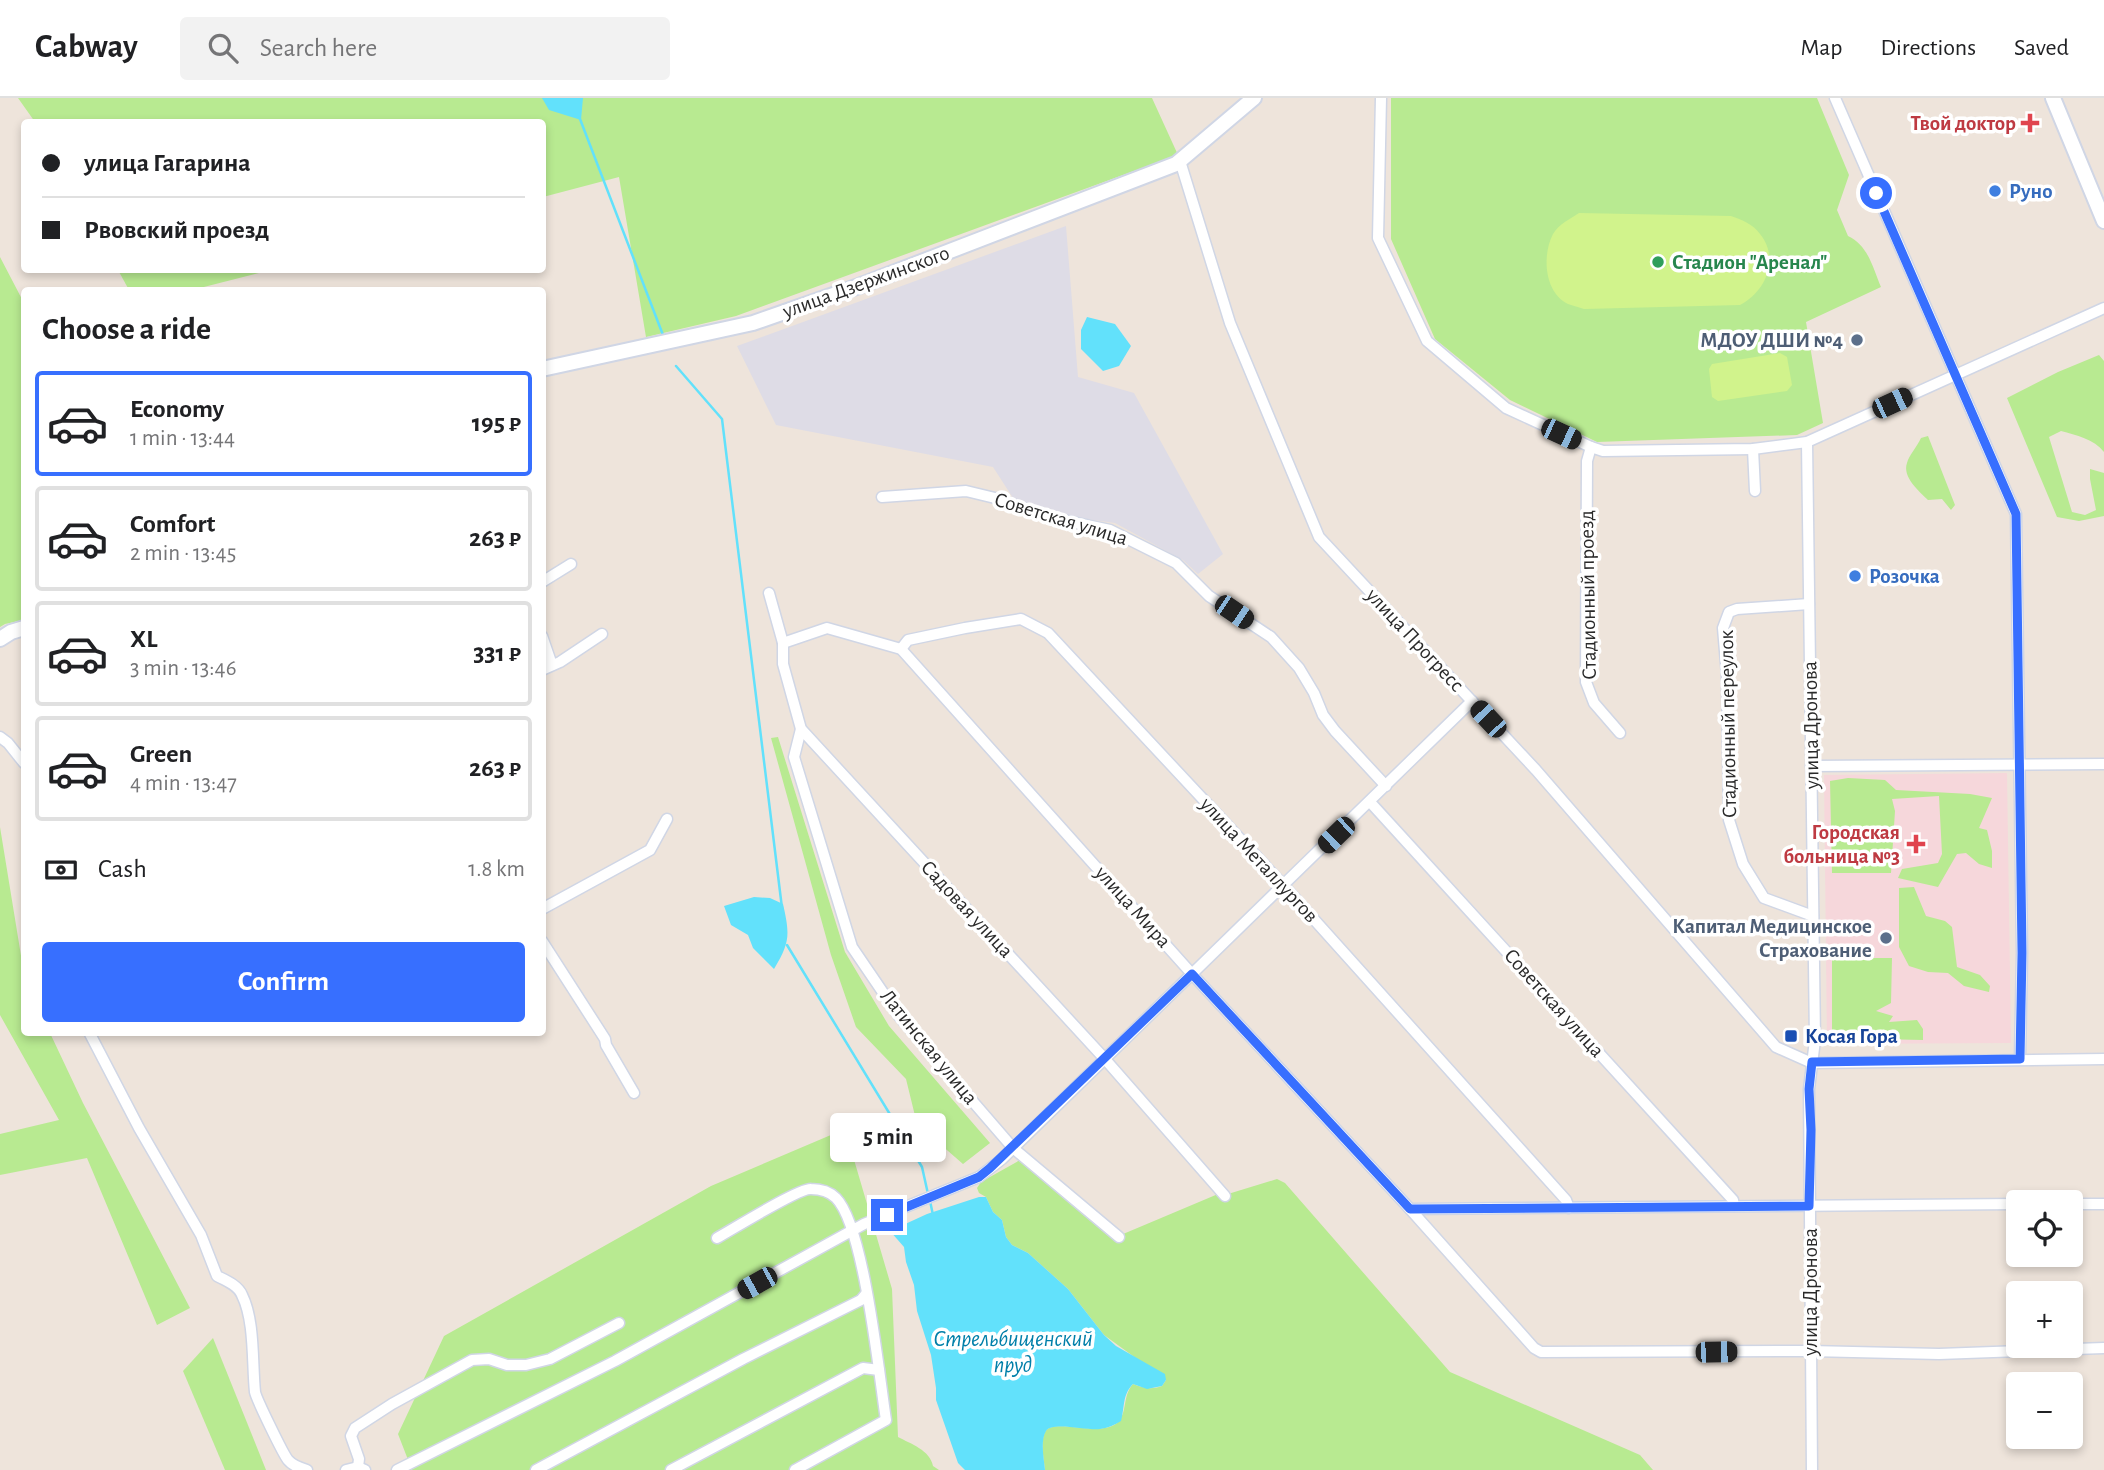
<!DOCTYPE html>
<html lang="en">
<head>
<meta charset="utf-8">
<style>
	body { margin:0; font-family:"Alegreya Sans",sans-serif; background:#f2f2f2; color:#202124; height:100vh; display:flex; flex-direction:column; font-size:26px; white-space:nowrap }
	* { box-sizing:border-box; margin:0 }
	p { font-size:23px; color:#757577 }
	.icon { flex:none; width:38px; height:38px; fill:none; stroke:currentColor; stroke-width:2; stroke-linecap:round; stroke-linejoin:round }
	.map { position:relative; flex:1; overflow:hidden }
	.panel { position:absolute; left:21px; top:189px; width:525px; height:749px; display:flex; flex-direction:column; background:#fff; border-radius:7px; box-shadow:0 4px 10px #0003 }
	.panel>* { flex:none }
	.top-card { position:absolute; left:21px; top:21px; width:525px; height:154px; border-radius:7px; box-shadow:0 4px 10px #0003; display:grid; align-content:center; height:154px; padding:0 21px; background:#fff }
	.tools { position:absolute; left:2006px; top:1092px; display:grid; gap:14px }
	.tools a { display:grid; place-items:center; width:77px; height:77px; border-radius:7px; background:#fff; box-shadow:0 4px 10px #0003; font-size:35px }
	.end { position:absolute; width:32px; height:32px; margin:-16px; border:9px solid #376fff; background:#fff; box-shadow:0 0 0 4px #fff }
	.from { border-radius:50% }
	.bubble { position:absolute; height:49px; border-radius:7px; background:#fff; box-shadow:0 4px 10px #0003; font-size:23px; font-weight:600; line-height:49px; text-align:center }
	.car { position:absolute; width:21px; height:42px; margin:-21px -10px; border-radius:9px; box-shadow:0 0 5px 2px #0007; background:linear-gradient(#222 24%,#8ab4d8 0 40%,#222 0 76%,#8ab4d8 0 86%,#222 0) }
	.top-card b { display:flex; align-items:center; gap:24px; height:66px; font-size:26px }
	.top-card b+b { border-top:2px solid #e0e0e0 }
	.top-card i { width:18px; height:18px; background:#202124 }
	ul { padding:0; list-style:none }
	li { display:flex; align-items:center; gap:21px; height:105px; margin:0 14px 10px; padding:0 7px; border:4px solid #e0e0e0; border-radius:7px }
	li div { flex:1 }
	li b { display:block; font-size:26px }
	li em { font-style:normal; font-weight:600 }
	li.selected { border-color:#376fff }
	li>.icon { width:63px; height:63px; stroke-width:1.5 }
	h2 { padding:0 21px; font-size:32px; line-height:84px }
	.pay { display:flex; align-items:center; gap:18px; height:77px; padding:0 21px; font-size:26px }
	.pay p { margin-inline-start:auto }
	.button { display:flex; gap:14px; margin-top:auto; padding:14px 21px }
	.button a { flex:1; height:80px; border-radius:7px; background:#376fff; color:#fff; font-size:28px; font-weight:600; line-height:80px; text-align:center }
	header { display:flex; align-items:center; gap:42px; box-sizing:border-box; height:98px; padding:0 35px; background:#fff; border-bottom:2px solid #e0e0e0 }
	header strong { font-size:33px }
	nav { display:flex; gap:38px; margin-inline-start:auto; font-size:24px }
	.search { width:490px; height:63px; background:#f2f2f2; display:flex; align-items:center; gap:18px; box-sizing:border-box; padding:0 24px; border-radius:7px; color:#757577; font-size:26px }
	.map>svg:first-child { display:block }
	.industrial { fill:#dedce6 }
	.medical { fill:#f6d7db }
	.green { fill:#b8ea91 }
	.pitch { fill:#d1f38c }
	.water { fill:#62e1fb }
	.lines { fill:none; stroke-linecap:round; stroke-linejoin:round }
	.stream { stroke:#62e1fb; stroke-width:2.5 }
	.street-casing { stroke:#d0d6e5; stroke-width:13 }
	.secondary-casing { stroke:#d0d6e5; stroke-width:18 }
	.street { stroke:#fff; stroke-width:10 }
	.secondary { stroke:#fff; stroke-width:14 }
	.route { stroke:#376fff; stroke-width:9 }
	.health-dot { fill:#e0444e; stroke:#fff; stroke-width:2.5 }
	.shop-dot { fill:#3f7fe0; stroke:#fff; stroke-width:2.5 }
	.leisure-dot { fill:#2e9e5b; stroke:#fff; stroke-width:2.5 }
	.service-dot { fill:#5c6f8a; stroke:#fff; stroke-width:2.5 }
	.transit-dot { fill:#1a4fb4; stroke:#fff; stroke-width:2.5 }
	.labels { text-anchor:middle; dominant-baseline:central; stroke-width:7; stroke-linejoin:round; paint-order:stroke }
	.health-label { font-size:21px; font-weight:bold; fill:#be3a42; stroke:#fff; text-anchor:end }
	.shop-label { font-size:21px; font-weight:bold; fill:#366cbe; stroke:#fff; text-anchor:start }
	.leisure-label { font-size:21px; font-weight:bold; fill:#27864d; stroke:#fff; text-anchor:start }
	.street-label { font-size:21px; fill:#2a2a2a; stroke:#fff }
	.service-label { font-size:21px; font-weight:bold; fill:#4e5e75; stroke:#fff; text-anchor:end }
	.transit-label { font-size:21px; font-weight:bold; fill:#164399; stroke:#fff; text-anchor:start }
	.water-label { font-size:23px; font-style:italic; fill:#007fa9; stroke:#fff }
</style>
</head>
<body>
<header>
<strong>Cabway</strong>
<div class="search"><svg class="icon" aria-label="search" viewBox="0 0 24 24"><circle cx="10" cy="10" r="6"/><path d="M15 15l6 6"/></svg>Search here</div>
<nav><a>Map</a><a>Directions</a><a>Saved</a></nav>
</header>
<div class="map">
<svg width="2104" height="1372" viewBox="0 0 2104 1372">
	<rect width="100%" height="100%" fill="#eee4db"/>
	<!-- industrial -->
	<polygon class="industrial" points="1066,128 1078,279 1134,295 1223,456 1198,476 1183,462 1115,425 1066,418 1013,400 993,369 776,327 737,248"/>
	<!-- medical -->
	<polygon class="medical" points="2007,675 2011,945 1827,946 1824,677"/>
	<!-- green -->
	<g class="green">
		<polygon points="18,0 1152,0 1178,57 736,218 646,239 619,79 543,99 542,24 35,24"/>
		<path d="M1391 0H1817L1849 77 1837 112 1848 138C1868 147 1873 170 1881 189L1806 224 1823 325 1797 337 1597 344 1510 302 1435 241 1391 141Z"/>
		<polygon points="0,159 24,205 24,522 5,526 0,529"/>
		<polygon points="118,172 271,172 192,192 129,192"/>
		<path d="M2099 257 2104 263V354C2094 341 2076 337 2061 333L2049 339 2072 414 2085 417 2096 412 2090 381V371L2104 375V418L2079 423 2057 419 2007 300 2058 274Z"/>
		<path d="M1928 338 1955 407 1951 412 1942 401 1928 402C1919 393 1902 379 1907 365 1909 357 1917 349 1921 340Z"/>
		<polygon points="778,639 845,854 889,928 990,1045 963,1066 917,1026 906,981 856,929 831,857 771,640"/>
		<polygon points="1848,680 1885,682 1896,692 1970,696 1992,700 1979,730 1987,732 1992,753 1992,770 1979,766 1966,755 1957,756 1938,789 1898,780 1902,771 1938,765 1942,756 1939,698 1892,701 1895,713 1891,775 1832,775 1830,683"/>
		<polygon points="0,729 24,876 24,934 50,935 83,1005 190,1210 157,1227 87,1060 0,1077 0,1036 59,1022 0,917"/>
		<polygon points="1914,789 1926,818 1945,823 1952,829 1957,869 1980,877 1990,888 1989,894 1964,888 1948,875 1928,874 1909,868 1899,849 1899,790"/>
		<polygon points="1832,860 1892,860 1891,905 1876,913 1893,918 1889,924 1917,922 1923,931 1923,942 1832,940"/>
		<path d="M845 1031 892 1191 898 1339C911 1346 930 1352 933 1368L939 1372H412L398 1336 444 1238 711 1088Z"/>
		<path d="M1020 1062 1116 1139 1218 1096H1228L1277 1081 1285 1085 1450 1274 1640 1357 1653 1372H1045C1044 1361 1040 1345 1045 1334 1052 1319 1099 1340 1117 1325 1128 1315 1122 1298 1133 1286 1143 1290 1151 1292 1162 1288L1166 1282 1104 1237 1068 1191 1028 1155 1012 1147 1006 1139 1002 1122 993 1114 986 1099 979 1095 977 1090 981 1084Z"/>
		<polygon points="213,1240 266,1372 225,1372 183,1273"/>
	</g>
	<!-- pitch -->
	<g class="pitch">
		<path d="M1579 115 1731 118C1742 122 1753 126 1760 136 1780 160 1766 194 1740 207L1584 211C1579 209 1573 208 1568 206 1544 194 1542 157 1553 136 1559 126 1570 121 1579 115Z"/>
		<polygon points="1780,255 1787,259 1792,287 1787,293 1718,303 1712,299 1709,271 1712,266"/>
	</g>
	<!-- water -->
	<g class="water">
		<polygon points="542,0 583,0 581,22 549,12"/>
		<polygon points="1087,219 1115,226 1131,248 1119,268 1103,273 1081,251 1081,232"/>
		<path d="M754 799 770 800 783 806C790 837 790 844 774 871L753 850 748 837 731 827 724 808Z"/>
		<path d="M979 1099H986L993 1114 1002 1122 1006 1139 1012 1147 1028 1155 1068 1191 1104 1237 1116 1248 1165 1276 1166 1282 1162 1288 1147 1291 1133 1286C1122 1297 1125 1309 1121 1323 1115 1327 1107 1330 1100 1331 1088 1333 1052 1323 1046 1333 1040 1343 1044 1361 1045 1372H965L958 1365 936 1302V1290L931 1257 917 1213 914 1187 906 1164 904 1149 890 1133 927 1116Z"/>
	</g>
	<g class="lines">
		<!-- stream -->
		<g class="stream">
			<polyline points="580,21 663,237"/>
			<polyline points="676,268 722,321 782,810"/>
			<polyline points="787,847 922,1069 928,1096"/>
			<polyline points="930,1103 933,1117"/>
		</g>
		<!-- street casing -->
		<g class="street-casing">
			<g id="street">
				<polyline points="1381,0 1378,140 1427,243 1506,310 1591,349 1603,353 1753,351 1807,344 2104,210"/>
				<polyline points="1835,0 2016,416 2022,855 2020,961"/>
				<polyline points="1180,63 1230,225 1319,439 1536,672 1776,949 1812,965 2104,961"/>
				<polyline points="1807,344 1815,942 1809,991 1812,1372"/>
				<polyline points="1591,349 1587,363 1586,584 1594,605 1620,635"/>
				<polyline points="1753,351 1755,393"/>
				<polyline points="882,399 966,393 995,400 1049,419 1110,432 1176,465 1209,498 1271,539 1299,570 1314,595 1323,617 1335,633 1386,688"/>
				<polyline points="542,484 571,466"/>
				<polyline points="769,495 783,545 783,566 801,631 1104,960 1225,1098"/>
				<polyline points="1809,506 1737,511 1729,514 1723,530 1727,577 1729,722 1743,766 1764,800 1813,818"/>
				<polyline points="542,538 552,567"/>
				<polyline points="783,545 827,530 901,551 1192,876 1410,1111 1534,1250 1541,1254 1810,1253 1939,1256 2104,1250"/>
				<polyline points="901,551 908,542 965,530 1021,521 1048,535 1284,788 1566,1102 1569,1110"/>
				<polyline points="542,572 560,564 602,536"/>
				<polyline points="801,631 794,659 852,849 899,918 1013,1050 1119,1139"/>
				<polyline points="0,639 8,645 24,665"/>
				<polyline points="1811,668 2104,666"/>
				<polyline points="1370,704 1733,1102 1734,1108"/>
				<polyline points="542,811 650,752 667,721"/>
				<polyline points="542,843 605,941 606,947 634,995"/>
				<path d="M89 934 139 1030 201 1137 217 1178C225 1182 238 1187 242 1197 255 1223 252 1265 255 1294 256 1300 283 1356 288 1362 293 1368 300 1370 307 1372"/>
				<polyline points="2070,1106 2104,1106"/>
				<polyline points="1410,1111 2018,1106"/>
				<path d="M717 1140C733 1131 799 1090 811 1091 820 1091 830 1094 836 1100 864 1128 879 1277 886 1322L795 1372"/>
				<polyline points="358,1369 359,1361 351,1338 355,1330 392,1306 472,1262 489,1261 507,1267 526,1267 550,1261 619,1225"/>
				<polyline points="346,1372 358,1369 365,1372"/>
				<polyline points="397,1372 615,1263 864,1126 979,1079 1002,1061 1472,603"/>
				<polyline points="536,1372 743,1261 861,1202 866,1196"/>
				<polyline points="671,1372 863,1270 879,1272"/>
			</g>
		</g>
		<!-- secondary casing -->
		<g class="secondary-casing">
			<g id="secondary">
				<polyline points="2053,0 2104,123"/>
				<polyline points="542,271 753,225 859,188 1176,66 1254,0"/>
				<polyline points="0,541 11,534 24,530"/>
			</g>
		</g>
		<!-- street -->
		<use href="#street" class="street"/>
		<!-- secondary -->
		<use href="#secondary" class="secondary"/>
	</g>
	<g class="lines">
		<!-- route -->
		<polyline class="route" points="887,1117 979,1079 990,1070 1192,876 1410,1111 1809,1108 1811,1032 1809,991 1812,964 2020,961 2022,855 2016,416 1876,95"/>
	</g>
	<!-- markers -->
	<g class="health-dot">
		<path d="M2026.5 14.5h7v7h7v7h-7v7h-7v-7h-7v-7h7z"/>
		<path d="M1912.5 735.5h7v7h7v7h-7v7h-7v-7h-7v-7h7z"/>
	</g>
	<g class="shop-dot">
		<circle cx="1995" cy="93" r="7"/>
		<circle cx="1855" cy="478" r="7"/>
	</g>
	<circle class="leisure-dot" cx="1658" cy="164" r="7"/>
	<g class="service-dot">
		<circle cx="1857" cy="242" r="7"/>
		<circle cx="1886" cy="840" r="7"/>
	</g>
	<rect class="transit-dot" x="1784" y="931" width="14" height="14" rx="3.5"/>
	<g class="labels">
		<!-- health labels -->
		<g class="health-label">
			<text x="2016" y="25">Твой доктор</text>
			<text x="1900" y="734">Городская<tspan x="1900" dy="24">больница №3</tspan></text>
		</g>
		<!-- shop labels -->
		<g class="shop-label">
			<text x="2009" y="93">Руно</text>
			<text x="1869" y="478">Розочка</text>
		</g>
		<!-- leisure labels -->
		<g class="leisure-label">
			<text x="1672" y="164">Стадион "Аренал"</text>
		</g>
		<!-- street labels -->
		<g class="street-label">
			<text transform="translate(866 184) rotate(-20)">улица Дзержинского</text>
			<text transform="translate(1061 421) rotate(17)">Советская улица</text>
			<text transform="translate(1588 497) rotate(-91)">Стадионный проезд</text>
			<text transform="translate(1415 542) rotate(47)">улица Прогресс</text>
			<text transform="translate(1728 626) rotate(-91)">Стадионный переулок</text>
			<text transform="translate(1811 627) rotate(-91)">улица Дронова</text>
			<text transform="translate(1259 762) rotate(47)">улица Металлургов</text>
			<text transform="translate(1133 809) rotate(48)">улица Мира</text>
			<text transform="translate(967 811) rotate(47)">Садовая улица</text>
			<text transform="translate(1554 905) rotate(48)">Советская улица</text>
			<text transform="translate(929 949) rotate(51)">Латинская улица</text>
			<text transform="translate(1810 1194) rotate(-90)">улица Дронова</text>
		</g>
		<!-- service labels -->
		<g class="service-label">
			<text x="1843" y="242">МДОУ ДШИ №4</text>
			<text x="1872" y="828">Капитал Медицинское<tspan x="1872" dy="24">Страхование</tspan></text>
		</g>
		<!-- transit labels -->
		<g class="transit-label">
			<text x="1805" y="938">Косая Гора</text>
		</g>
		<!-- water labels -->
		<g class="water-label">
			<text x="1013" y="1241">Стрельбищенский<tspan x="1013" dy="26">пруд</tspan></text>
		</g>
	</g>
</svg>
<div class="tools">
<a><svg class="icon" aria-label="locate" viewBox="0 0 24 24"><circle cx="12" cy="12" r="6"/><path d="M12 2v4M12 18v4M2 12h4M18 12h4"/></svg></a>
<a>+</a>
<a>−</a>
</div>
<i class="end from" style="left:1876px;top:95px"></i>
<i class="end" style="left:887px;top:1117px"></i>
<div class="bubble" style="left:830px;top:1015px;width:116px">5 min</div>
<i class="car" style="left:1892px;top:305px;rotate:65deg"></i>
<i class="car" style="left:1561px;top:336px;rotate:115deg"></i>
<i class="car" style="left:1234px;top:514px;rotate:124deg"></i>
<i class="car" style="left:1488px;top:621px;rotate:317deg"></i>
<i class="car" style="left:1336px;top:737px;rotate:226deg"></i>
<i class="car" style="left:757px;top:1185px;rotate:241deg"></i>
<i class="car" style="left:1716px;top:1254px;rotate:89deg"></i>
<div class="top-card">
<b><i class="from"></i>улица Гагарина</b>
<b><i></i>Рвовский проезд</b>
</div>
<section class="panel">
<h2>Choose a ride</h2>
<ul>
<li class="selected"><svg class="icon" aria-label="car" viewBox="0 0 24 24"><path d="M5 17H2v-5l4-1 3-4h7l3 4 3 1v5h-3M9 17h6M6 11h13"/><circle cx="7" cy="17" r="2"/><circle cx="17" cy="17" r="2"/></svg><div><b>Economy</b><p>1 min · 13:44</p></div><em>195 ₽</em></li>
<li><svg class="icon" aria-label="car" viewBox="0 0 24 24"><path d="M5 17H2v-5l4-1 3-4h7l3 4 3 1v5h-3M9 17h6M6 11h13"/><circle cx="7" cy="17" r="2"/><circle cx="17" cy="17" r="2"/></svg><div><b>Comfort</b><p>2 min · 13:45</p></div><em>263 ₽</em></li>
<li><svg class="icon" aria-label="car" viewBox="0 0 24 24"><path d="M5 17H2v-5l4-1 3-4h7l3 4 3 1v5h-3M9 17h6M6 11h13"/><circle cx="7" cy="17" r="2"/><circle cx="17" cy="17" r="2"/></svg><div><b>XL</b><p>3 min · 13:46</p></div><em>331 ₽</em></li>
<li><svg class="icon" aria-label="car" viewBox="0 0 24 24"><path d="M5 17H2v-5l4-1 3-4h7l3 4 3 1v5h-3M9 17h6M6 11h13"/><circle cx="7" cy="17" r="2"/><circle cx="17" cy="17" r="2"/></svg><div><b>Green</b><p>4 min · 13:47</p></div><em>263 ₽</em></li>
</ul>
<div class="pay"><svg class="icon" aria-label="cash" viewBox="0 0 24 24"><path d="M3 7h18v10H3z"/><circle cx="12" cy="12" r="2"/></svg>Cash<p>1.8 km</p></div>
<div class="button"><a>Confirm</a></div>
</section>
</div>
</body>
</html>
